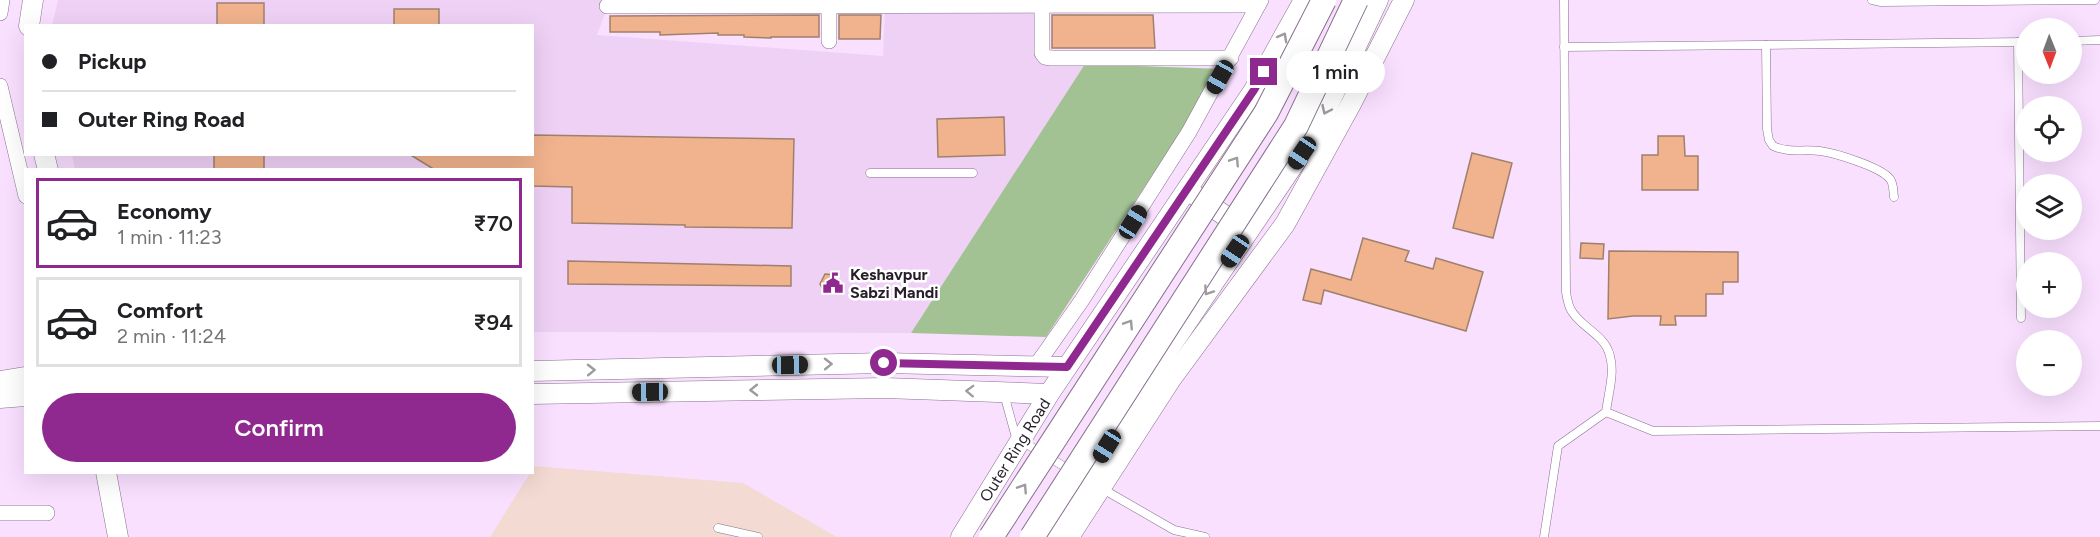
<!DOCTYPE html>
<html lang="en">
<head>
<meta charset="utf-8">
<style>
	body { margin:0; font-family:Figtree,sans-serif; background:#f6f6f6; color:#202124; height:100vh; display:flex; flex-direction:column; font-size:22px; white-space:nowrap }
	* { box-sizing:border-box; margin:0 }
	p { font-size:20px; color:#757577 }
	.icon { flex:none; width:33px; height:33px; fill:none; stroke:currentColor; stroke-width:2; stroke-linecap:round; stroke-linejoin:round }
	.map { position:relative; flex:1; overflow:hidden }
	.sheet { position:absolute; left:24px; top:168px; width:510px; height:306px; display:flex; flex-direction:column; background:#fff; border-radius:0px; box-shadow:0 6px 24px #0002 }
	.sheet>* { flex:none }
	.guide { position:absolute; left:24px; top:24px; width:510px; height:132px; border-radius:0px; box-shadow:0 6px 24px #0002; display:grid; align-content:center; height:132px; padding:0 18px; background:#fff }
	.needle { width:39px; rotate:179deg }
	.buttons { position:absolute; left:2016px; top:18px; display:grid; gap:12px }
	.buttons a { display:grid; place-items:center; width:66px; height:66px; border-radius:50%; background:#fff; box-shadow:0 6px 24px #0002; font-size:30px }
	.end { position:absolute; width:27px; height:27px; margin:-14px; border:8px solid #8f298f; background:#fff; box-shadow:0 0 0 3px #fff }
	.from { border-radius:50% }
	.bubble { position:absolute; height:42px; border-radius:21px; background:#fff; box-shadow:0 6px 24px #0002; font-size:20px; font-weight:600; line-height:42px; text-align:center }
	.car { position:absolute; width:18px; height:36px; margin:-18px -9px; border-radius:8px; box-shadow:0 0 4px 2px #0007; background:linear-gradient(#222 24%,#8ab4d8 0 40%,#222 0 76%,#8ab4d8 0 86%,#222 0) }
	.guide b { display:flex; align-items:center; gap:21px; height:57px; font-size:22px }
	.guide b+b { border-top:2px solid #e0e0e0 }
	.guide i { width:15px; height:15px; background:#202124 }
	ul { padding:10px 0 0; list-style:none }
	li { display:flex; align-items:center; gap:18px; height:90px; margin:0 12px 9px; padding:0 6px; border:3px solid #e0e0e0; border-radius:0px }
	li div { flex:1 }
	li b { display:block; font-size:22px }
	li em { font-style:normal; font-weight:600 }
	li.current { border-color:#8f298f }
	li>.icon { width:54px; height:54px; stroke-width:1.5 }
	.button { display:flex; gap:12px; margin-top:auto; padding:12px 18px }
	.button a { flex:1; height:69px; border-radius:36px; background:#8f298f; color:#fff; font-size:24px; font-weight:600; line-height:69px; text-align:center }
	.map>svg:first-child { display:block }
	.built { fill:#efd1f6 }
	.industrial { fill:#f3dad3 }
	.green { fill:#a2c293 }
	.building { fill:#f0b38d; stroke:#a0806c; stroke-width:1.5 }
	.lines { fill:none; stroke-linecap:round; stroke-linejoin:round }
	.service-casing { stroke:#87718d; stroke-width:9 }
	.minor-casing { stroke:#87718d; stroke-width:16 }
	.tertiary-casing { stroke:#87718d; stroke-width:21 }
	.service { stroke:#fff; stroke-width:8 }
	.minor { stroke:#fff; stroke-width:15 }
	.tertiary { stroke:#fff; stroke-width:20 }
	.primary-bridge-casing { stroke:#87718d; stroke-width:26; stroke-linecap:butt }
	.primary-bridge { stroke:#fff; stroke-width:24 }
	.oneway { stroke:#9e9a9f }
	.route { stroke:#8f298f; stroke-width:8 }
	.labels { text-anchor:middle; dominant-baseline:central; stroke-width:5; stroke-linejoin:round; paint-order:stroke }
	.poi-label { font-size:16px; font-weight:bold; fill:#271e29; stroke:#fff; text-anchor:start }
	.street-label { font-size:16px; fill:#271e29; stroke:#fff }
</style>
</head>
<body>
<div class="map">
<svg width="2100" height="537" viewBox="0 0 2100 537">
	<rect width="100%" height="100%" fill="#f9e0ff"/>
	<!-- built -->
	<polygon class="built" points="58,0 610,0 597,35 883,56 885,6 1040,6 1041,63 1085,64 911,333 533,332 532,170 75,170 72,155 532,154 532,26 52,26"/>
	<!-- industrial -->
	<polygon class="industrial" points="534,466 743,483 837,537 490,537 530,473 532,472"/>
	<!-- green -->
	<polygon class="green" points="1085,64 1222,69 1046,337 911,333"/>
	<!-- building -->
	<g class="building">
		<rect x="217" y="3" width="47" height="23"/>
		<rect x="394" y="9" width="45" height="17"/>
		<polygon points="819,15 819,37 771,37 771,38 744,37 744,35 718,35 718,33 660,35 660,32 610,32 610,16"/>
		<polygon points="839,15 881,15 880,39 839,39"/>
		<polygon points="1052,15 1153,15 1155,48 1052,48"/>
		<polygon points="1004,117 1005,155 938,157 937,119"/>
		<polygon points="532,135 794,139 792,228 685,227 685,225 572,223 572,187 532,186 532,170 435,170 409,154 532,154"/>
		<polygon points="1658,136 1684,136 1685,156 1698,156 1698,190 1642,190 1642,155 1658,155"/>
		<polygon points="1472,153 1512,163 1493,238 1453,228"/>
		<rect x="214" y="154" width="50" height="16"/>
		<polygon points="1363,238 1409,251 1405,261 1433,269 1436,258 1483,272 1466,331 1324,290 1321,304 1303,300 1311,269 1351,280"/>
		<polygon points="1581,243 1604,244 1603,259 1580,258"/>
		<polygon points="1609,251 1738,252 1738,282 1723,282 1723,294 1706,294 1706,316 1675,316 1676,325 1660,325 1661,316 1633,316 1608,319"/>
		<polygon points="568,261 791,266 791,286 568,284"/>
		<polygon points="825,274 836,275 836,294 825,293 820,284"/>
	</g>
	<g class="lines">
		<!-- service casing -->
		<g class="service-casing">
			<g id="service">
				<polyline points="1872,0 1881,2 2095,0"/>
				<polyline points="2072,41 2100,40"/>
				<polyline points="2018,42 2021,318"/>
				<path d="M1766 45 1767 129 1769 140 1773 146C1788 153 1804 149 1820 151 1835 153 1881 167 1890 179 1894 184 1893 191 1894 197"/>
				<polyline points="1564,47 2026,42"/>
				<polyline points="870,173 973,173"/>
				<polyline points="1004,394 1015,434 1020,440 1070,470"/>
				<polyline points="1606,412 1653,431 2100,426"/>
				<polyline points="1101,488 1174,530 1205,537"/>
				<polyline points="718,528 758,537"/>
				<path d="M1544 537 1558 446 1606 412C1608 395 1615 373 1610 356 1605 334 1581 328 1571 310 1568 305 1567 298 1566 292L1564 0"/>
			</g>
		</g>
		<!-- minor casing -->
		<g class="minor-casing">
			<g id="minor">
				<polyline points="829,0 829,41"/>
				<polyline points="1042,0 1042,53 1045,57 1051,58 1231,58"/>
				<polyline points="607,6 1258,5"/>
				<polyline points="0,13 2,0"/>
				<polyline points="0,86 26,196"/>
				<polyline points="1035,367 1082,300 1189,132 1261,0"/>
				<polyline points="0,513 47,513"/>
			</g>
		</g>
		<!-- tertiary casing -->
		<g class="tertiary-casing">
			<g id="tertiary">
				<polyline points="29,26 33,0"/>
				<polyline points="44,154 48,170"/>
				<polyline points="1196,196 1246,230"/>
				<polyline points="532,371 884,363 1067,367"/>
				<polyline points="0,381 26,377"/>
				<polyline points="532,394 885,388 1049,394"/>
				<polyline points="0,398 26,396"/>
				<polyline points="106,472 118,537"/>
				<polyline points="961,537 1049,394 1254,90 1304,0"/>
				<polyline points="1050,537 1143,387 1315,133 1378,0"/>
				<polyline points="1069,537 1171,379 1285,224 1351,104 1404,0"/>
			</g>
		</g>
		<!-- service -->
		<use href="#service" class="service"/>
		<!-- minor -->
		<use href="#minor" class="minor"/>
		<!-- tertiary -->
		<use href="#tertiary" class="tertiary"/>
		<!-- primary-bridge casing -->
		<g class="primary-bridge-casing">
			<g id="primary-bridge">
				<polyline points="991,537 1266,113 1324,0"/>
				<polyline points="1032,537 1296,126 1356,0"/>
			</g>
		</g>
		<!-- primary-bridge -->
		<use href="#primary-bridge" class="primary-bridge"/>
	</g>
	<!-- one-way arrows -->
	<defs><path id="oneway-chevron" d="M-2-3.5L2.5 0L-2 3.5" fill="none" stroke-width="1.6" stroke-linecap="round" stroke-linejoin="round" transform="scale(1.5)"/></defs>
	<g class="oneway">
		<use href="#oneway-chevron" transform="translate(1283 37) rotate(-61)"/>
		<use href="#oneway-chevron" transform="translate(1326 110) rotate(115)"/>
		<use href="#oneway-chevron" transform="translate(1235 161) rotate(-57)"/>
		<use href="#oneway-chevron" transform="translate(1208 291) rotate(124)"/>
		<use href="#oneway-chevron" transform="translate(1129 324) rotate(-57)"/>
		<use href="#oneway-chevron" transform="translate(828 364) rotate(-1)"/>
		<use href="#oneway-chevron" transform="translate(591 370) rotate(-1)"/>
		<use href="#oneway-chevron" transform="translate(754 390) rotate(179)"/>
		<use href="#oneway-chevron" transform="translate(970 391) rotate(-178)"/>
		<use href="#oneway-chevron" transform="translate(1023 488) rotate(-57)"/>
	</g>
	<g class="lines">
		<!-- route -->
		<polyline class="route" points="884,363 1067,367 1254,90 1264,72"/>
	</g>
	<!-- icons -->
	<defs>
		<g id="civic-bare" transform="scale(1.62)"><path d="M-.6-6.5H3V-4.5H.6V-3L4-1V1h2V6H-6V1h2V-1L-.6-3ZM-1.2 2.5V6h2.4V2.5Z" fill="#8f298f" stroke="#fff" stroke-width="2.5" paint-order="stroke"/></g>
	</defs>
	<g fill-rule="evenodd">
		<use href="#civic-bare" x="833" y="283"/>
	</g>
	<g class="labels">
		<!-- poi labels -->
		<g class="poi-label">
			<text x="850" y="274">Keshavpur<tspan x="850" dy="18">Sabzi Mandi</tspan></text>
		</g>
		<!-- street labels -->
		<g class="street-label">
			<text transform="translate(1015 450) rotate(-58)">Outer Ring Road</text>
		</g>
	</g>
</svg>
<div class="buttons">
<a><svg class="needle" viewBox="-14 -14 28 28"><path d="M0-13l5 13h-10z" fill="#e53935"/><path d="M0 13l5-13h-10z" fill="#757577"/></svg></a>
<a><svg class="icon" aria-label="locate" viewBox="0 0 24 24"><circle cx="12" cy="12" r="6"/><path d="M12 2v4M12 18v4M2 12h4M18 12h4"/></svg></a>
<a><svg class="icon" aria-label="layers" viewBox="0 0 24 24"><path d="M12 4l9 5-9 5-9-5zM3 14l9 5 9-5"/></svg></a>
<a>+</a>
<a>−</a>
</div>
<i class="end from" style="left:884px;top:363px"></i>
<i class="end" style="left:1264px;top:72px"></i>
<div class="bubble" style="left:1286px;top:51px;width:99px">1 min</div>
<i class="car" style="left:1220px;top:77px;rotate:209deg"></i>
<i class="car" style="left:1302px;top:153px;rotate:214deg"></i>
<i class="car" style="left:1133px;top:222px;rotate:32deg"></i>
<i class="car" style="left:1235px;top:251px;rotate:214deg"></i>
<i class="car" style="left:790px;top:365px;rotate:89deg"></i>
<i class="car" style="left:650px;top:392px;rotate:269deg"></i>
<i class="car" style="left:1107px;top:446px;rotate:212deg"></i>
<div class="guide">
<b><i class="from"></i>Pickup</b>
<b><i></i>Outer Ring Road</b>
</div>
<section class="sheet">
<ul>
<li class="current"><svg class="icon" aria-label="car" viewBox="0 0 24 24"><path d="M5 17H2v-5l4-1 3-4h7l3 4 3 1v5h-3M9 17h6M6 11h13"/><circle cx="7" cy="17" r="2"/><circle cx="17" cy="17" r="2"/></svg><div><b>Economy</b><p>1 min · 11:23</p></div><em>₹70</em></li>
<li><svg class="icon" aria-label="car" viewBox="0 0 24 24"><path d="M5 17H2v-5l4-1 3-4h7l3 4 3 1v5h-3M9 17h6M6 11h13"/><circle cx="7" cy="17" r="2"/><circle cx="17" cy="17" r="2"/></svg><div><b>Comfort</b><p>2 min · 11:24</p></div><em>₹94</em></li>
</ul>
<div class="button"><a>Confirm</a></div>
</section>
</div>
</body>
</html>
